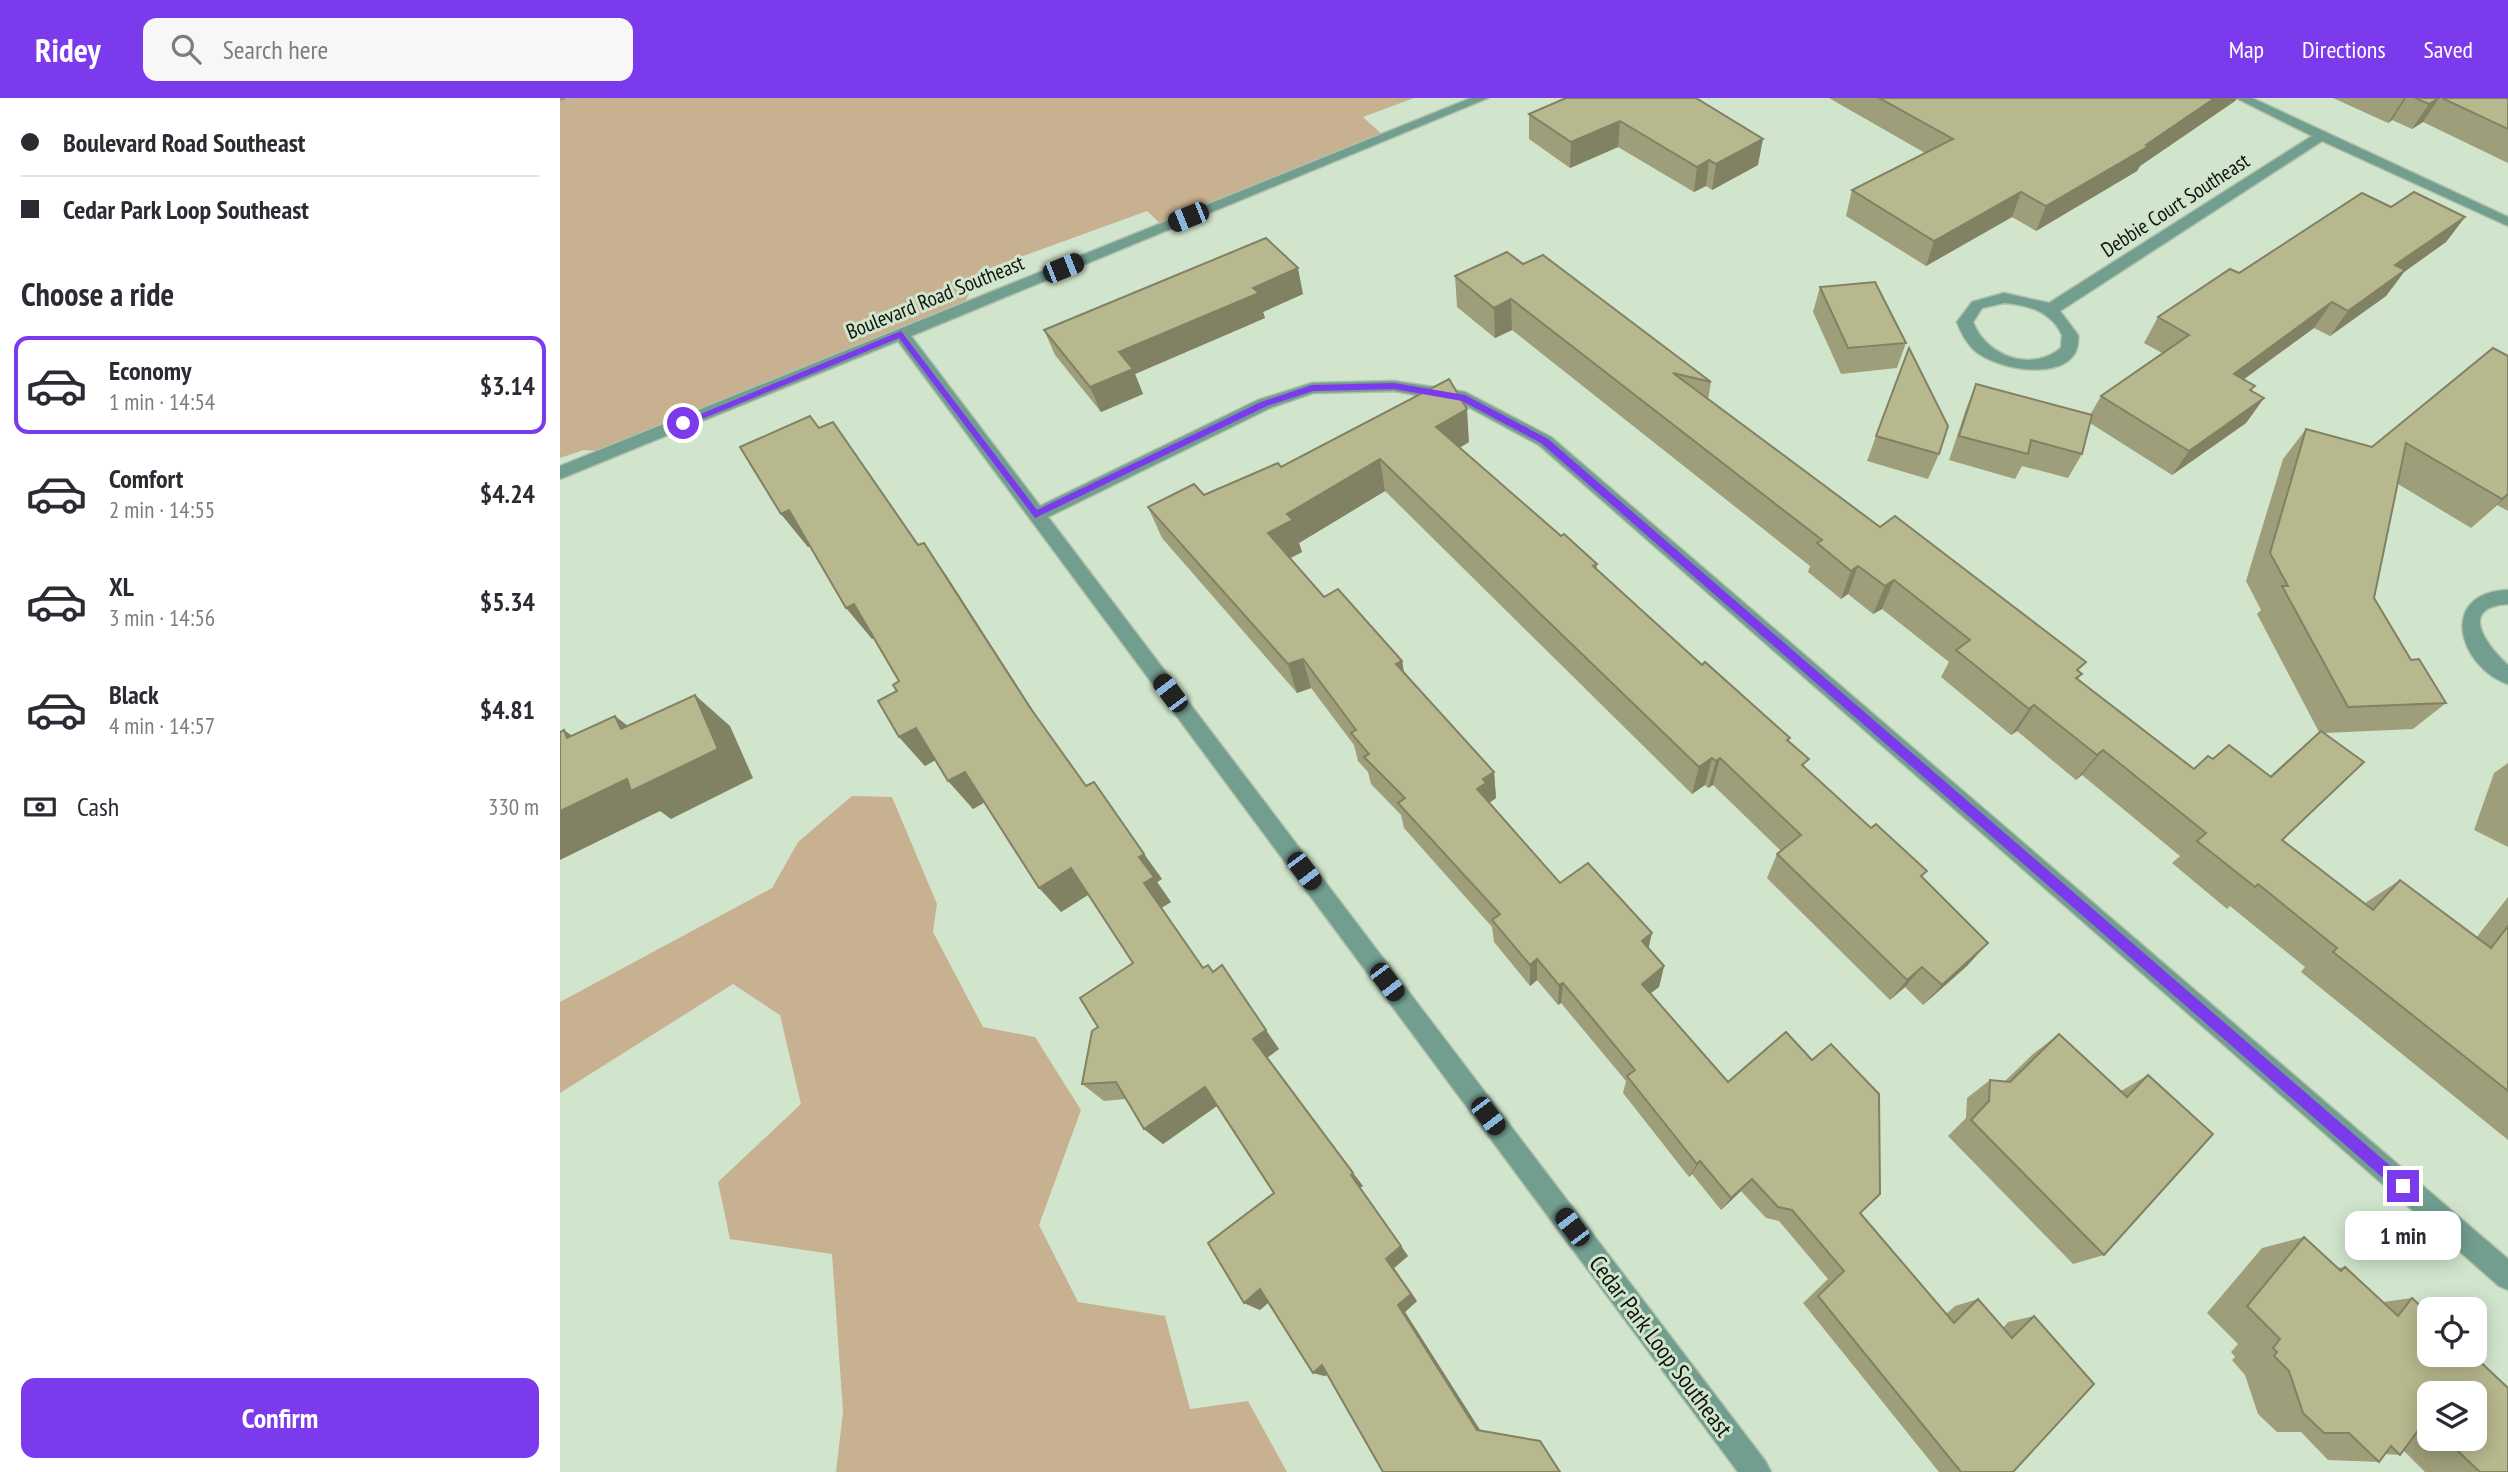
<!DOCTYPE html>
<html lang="en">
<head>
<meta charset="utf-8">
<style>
	body { margin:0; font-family:"PT Sans Narrow",sans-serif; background:#f7f7f7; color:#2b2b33; height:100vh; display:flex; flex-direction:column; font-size:26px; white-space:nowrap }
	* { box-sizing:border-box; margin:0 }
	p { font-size:23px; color:#7c7c81 }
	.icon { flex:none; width:38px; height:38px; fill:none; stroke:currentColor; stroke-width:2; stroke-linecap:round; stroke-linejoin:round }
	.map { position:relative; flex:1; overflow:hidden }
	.drawer { display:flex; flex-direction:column; background:#fff; width:560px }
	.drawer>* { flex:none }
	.guide { display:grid; align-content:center; height:154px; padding:0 21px; background:#fff }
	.buttons { position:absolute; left:1857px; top:1199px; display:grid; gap:14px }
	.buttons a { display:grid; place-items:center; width:70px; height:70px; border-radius:14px; background:#fff; box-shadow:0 4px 18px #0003; font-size:35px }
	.end { position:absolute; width:32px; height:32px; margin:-16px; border:9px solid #7c3aed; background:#fff; box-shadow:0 0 0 4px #fff }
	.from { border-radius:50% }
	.bubble { position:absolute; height:49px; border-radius:14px; background:#fff; box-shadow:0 4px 18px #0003; font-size:23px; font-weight:800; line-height:49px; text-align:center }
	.car { position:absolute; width:21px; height:42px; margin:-21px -10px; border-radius:9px; box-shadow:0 0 5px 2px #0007; background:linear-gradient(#222 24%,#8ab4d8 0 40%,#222 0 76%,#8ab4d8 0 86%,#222 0) }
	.guide b { display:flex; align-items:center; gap:24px; height:66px; font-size:26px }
	.guide b+b { border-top:2px solid #e1e1e2 }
	.guide i { width:18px; height:18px; background:#2b2b33 }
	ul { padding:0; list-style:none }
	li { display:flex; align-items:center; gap:21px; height:98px; margin:0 14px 10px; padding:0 7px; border:4px solid transparent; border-radius:14px }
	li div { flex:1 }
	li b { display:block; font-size:26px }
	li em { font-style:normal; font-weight:800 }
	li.current { border-color:#7c3aed }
	li>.icon { width:63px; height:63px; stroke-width:1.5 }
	h2 { padding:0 21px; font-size:32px; line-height:84px }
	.pay { display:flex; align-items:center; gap:18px; height:77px; padding:0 21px; font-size:26px }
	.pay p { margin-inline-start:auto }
	.cta { display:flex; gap:14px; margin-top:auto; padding:14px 21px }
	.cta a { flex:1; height:80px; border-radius:14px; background:#7c3aed; color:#fff; font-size:28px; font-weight:800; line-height:80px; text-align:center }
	header { display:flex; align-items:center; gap:42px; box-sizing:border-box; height:98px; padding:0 35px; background:#7c3aed; color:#fff }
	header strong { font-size:33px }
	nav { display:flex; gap:38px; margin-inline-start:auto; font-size:24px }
	.search { width:490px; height:63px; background:#f7f7f7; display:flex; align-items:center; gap:18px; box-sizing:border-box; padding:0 24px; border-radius:14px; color:#7c7c81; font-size:26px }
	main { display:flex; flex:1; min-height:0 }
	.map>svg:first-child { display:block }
	.green { fill:#c7b191 }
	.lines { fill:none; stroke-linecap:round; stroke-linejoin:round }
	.minor-casing { stroke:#aebfaa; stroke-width:3 }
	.path { stroke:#8f9e8c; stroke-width:3.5; stroke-dasharray:5 2.5; stroke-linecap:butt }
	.minor { fill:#729e8f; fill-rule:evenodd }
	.wall { fill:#9e9e7a; fill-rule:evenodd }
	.shaded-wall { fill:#818163 }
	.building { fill:#b8b88e; stroke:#818163; stroke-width:2 }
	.route { fill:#7c3aed }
	.labels { text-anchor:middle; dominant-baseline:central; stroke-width:6; stroke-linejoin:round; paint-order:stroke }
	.far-street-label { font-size:21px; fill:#0e140c; stroke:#d1e5cd }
	.street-label { font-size:24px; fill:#0e140c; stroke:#d1e5cd }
</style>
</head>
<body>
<header>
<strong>Ridey</strong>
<div class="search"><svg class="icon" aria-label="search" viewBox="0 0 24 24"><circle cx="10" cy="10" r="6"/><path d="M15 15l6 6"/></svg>Search here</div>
<nav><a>Map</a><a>Directions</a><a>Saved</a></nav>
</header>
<main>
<section class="drawer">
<div class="guide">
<b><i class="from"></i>Boulevard Road Southeast</b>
<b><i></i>Cedar Park Loop Southeast</b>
</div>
<h2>Choose a ride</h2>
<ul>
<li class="current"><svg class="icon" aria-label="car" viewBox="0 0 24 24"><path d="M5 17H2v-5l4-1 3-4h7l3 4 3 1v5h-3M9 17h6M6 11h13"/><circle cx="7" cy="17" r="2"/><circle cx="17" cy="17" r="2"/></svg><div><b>Economy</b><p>1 min · 14:54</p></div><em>$3.14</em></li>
<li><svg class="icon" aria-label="car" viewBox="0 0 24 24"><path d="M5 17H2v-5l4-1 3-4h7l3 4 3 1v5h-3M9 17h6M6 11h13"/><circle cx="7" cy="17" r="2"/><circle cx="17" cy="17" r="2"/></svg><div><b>Comfort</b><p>2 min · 14:55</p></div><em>$4.24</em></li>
<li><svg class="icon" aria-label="car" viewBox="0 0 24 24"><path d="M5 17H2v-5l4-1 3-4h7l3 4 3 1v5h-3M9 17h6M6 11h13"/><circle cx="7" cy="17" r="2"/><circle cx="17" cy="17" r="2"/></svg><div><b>XL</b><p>3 min · 14:56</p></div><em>$5.34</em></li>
<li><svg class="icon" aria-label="car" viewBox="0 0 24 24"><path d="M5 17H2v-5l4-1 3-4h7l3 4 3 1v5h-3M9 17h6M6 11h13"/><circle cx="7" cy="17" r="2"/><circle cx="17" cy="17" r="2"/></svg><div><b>Black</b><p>4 min · 14:57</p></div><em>$4.81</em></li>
</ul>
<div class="pay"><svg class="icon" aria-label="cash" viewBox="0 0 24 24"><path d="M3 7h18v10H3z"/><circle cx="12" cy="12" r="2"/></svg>Cash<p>330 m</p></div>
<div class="cta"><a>Confirm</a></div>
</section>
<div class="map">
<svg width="1948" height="1374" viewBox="0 0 1948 1374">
	<rect width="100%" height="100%" fill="#d1e5cd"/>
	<!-- green -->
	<g class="green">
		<polygon points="0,0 854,0 803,19 825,39 604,129 587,113 419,174 402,211 51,354 24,352 0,360"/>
		<polygon points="292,698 332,699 377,806 373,834 423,929 475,939 521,1012 479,1127 518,1204 605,1218 630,1311 688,1303 727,1374 276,1374 283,1314 272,1156 170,1141 158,1084 241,1006 220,917 173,886 0,995 0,904 212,790 238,744"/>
	</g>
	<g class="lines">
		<!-- minor casing -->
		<g class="minor-casing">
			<g id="minor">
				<polygon points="911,0 928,0 351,238 480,408 698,302 752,285 834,283 905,294 991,339 1948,1161 1948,1192 1939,1188 979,347 901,305 834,293 753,295 710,310 488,419 1206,1364 1211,1374 1178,1374 338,243 0,381 0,368"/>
				<path d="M1676 0H1692L1948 119V128L1762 43 1500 213 1518 237C1523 287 1438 274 1414 252 1406 244 1401 235 1397 224L1412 204 1444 195 1489 205 1752 38ZM1444 205C1468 207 1491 213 1502 237L1501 250C1471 275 1426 258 1413 224L1422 210Z"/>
				<path d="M1948 492V506C1897 509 1927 548 1948 567V586C1899 569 1877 495 1948 492Z"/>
			</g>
		</g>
		<!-- path -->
		<polyline class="path" points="0,1 5,0"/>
		<!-- minor -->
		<use href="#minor" class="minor"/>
	</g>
	<!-- wall -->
	<g class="wall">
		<polygon points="1006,0 1198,67 1152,92 1146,88 1134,94 1058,49 1010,70 969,41 969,16"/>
		<polygon points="1269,0 1677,0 1675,3 1580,68 1577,73 1476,133 1452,119 1366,168 1286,118 1292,92 1365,55"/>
		<polygon points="1773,0 1948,0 1948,65 1863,24 1852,31 1832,22 1828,25"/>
		<polygon points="1831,109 1905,119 1886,144 1844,174 1826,198 1770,238 1754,230 1683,281 1692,293 1704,300 1686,325 1612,377 1530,325 1522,356 1508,380 1462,368 1455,381 1389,362 1406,311 1416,286 1530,317 1541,298 1602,255 1584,245 1598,219 1679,175"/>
		<polygon points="963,166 1151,284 1148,302 1320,429 1519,574 1522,576 1518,581 1634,671 1653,661 1710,678 1759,634 1697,516 1701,512 1686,483 1723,361 1746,331 1812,349 1948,258 1948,413 1937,407 1911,430 1838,386 1814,500 1851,562 1886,605 1853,631 1764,635 1722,742 1805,805 1840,782 1916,840 1948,799 1948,1042 1741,874 1745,869 1670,808 1667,811 1612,765 1620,758 1522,677 1516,682 1457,633 1451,637 1381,579 1389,564 1322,511 1313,516 1288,496 1281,501 1248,474 1250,468 952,232 935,240 897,209 895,178"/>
		<polygon points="1260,189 1346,245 1337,270 1281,276 1253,214"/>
		<polygon points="743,196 703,214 705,220 575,276 583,296 541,314 495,257 484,232"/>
		<polygon points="259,330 358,447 386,477 485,631 526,688 584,756 602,781 597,784 611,804 601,810 643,870 719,951 707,959 793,1075 803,1088 800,1090 848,1158 834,1170 857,1203 845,1214 920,1332 1000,1374 767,1277 765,1278 753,1275 709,1204 700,1212 684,1205 714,1095 657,1008 603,1046 584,1031 566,1001 544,1003 522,986 538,929 573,865 528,797 501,814 424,704 413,711 375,662 365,668 339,639 337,593 339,583 314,540 312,541 250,448 248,449 221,416"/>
		<polygon points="1316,338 1379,356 1368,381 1307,363"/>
		<polygon points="909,344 899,350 1001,438 1037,466 1037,472 1121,548 1229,643 1246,670 1311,730 1367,773 1362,779 1408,867 1363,907 1345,889 1330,902 1207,780 1217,756 1221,753 1153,687 1148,690 1145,687 1132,696 825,393 739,445 742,454 730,460 764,499 842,563 844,576 934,674 936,700 929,704 1000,785 1089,850 1104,868 1099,889 1090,895 1168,984 1300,1115 1386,1216 1395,1208 1418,1201 1443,1230 1448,1224 1474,1218 1453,1374 1379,1374 1243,1205 1268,1181 1219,1123 1206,1120 1181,1093 1161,1112 1132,1076 1129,1079 1063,995 1066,983 1001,905 998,907 977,882 970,888 934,844 932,829 844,730 841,717 811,686 808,674 798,663 794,647 751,590 737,595 602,440 588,409 644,397 721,369"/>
		<polygon points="1948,665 1948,749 1914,732 1934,675"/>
		<polygon points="1499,936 1561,993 1588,977 1544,1157 1513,1166 1388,1038 1406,1020 1407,1000 1430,982 1445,983 1473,956"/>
		<path d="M1744 1139 1777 1170 1785 1169 1823 1204 1852 1200 1948 1374H1865L1843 1352 1840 1357 1825 1356 1819 1364 1768 1362 1741 1334H1717L1698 1316 1685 1277 1672 1262 1675 1259 1671 1254 1678 1246 1647 1215 1702 1150ZM1869 1295 1914 1340H1869Z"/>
	</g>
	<!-- shaded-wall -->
	<g class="shaded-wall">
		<polygon points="1655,0 1677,0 1675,3 1580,68 1577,73 1476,133 1486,108 1586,47"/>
		<polygon points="1844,0 1846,0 1832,22 1828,25"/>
		<polygon points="1879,0 1863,24 1852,31 1869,6"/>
		<polygon points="1060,23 1058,49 1010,70 1011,44"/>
		<polygon points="1203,41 1198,67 1152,92 1156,66"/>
		<polygon points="1149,62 1146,88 1134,94 1137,69"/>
		<polygon points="1461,94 1452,119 1366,168 1374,143"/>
		<polygon points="1905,119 1886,144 1844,174 1826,198 1770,238 1788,213 1835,167"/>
		<polygon points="738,170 743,196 703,214 705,220 575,276 583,296 541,314 530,289 559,254 693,190"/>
		<polygon points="951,201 952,232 935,240 934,210"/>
		<polygon points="1772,204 1754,230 1657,301 1674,276"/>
		<polygon points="1704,300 1686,325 1612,377 1629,353"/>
		<polygon points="907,311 909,344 879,362 876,329"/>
		<polygon points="820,361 825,393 739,445 742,454 717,467 708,435 727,416"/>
		<polygon points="1948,396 1948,397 1911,430"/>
		<polygon points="229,412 256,446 248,449 221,416"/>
		<polygon points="364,445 386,477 491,641 471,611"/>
		<polygon points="1298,468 1288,496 1281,501 1291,473"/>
		<polygon points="1334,482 1322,511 1313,516 1325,488"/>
		<polygon points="294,506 320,537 312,541 286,510"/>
		<polygon points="743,561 751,590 737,595 728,566"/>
		<polygon points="842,563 847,592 836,566"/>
		<polygon points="135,597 170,628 193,680 111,721 100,713 0,762 0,713 67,681"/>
		<polygon points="1474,607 1457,633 1451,637 1469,611"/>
		<polygon points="55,618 94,648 61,631"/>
		<polygon points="356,630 381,659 365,668 339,639"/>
		<polygon points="4,632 46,662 7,640"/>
		<polygon points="1543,652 1522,677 1516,682 1537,657"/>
		<polygon points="1152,660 1145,687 1132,696 1139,669"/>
		<polygon points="1160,660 1153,687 1148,690 1156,663"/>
		<polygon points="405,674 429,702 413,711 388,683"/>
		<polygon points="934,674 936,700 928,706 917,691 923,681"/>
		<polygon points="584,756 602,781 597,784 611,804 601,810 584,785 579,759"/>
		<polygon points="511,770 531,795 501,814 479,790"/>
		<polygon points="1092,835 1087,857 1082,843"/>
		<polygon points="1428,845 1408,867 1363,907 1382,887"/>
		<polygon points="977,861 977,882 970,888 970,867"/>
		<polygon points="1104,868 1099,889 1077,906 1082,886"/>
		<polygon points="1362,869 1345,889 1330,902 1347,882"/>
		<polygon points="1003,885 1001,905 998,907 999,887"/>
		<polygon points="706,932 719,951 707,960 693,941"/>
		<polygon points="645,989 661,1005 603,1046 584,1031"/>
		<polygon points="1140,1063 1132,1076 1129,1079 1137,1066"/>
		<polygon points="793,1075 803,1088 800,1090 848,1158 834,1170 857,1203 845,1214 920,1332 917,1332 838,1207 826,1161 791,1077"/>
		<polygon points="1192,1081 1181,1093 1161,1112 1171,1100"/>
		<polygon points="700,1191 715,1199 700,1212 684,1205"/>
		<polygon points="762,1267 774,1271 765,1278 753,1275"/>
	</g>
	<!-- building -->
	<g class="building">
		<polygon points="1006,0 1136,0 1203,41 1156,66 1149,62 1137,69 1060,23 1011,44 969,16"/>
		<polygon points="1319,0 1655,0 1586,47 1589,48 1486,108 1461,94 1374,143 1292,92 1393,41"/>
		<polygon points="1855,0 1879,0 1869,6"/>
		<polygon points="1882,0 1948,0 1948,31"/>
		<polygon points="1854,94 1905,119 1835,167 1845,172 1788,213 1772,204 1674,276 1695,288 1690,292 1704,300 1629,353 1541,298 1629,237 1598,219 1670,171 1679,175 1802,95 1831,109"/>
		<polygon points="706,140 738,170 693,190 699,195 559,254 573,271 530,289 484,232"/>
		<polygon points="947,154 963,166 983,157 1151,284 1113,275 1320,429 1335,418 1526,564 1517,572 1522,576 1516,580 1634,671 1648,658 1653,661 1669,647 1711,679 1761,633 1804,664 1722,742 1813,812 1840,782 1931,850 1948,828 1948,993 1773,854 1777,850 1698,786 1695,789 1637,743 1646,735 1543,652 1537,657 1474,607 1469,611 1396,552 1410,542 1334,482 1325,488 1298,468 1291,473 1257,445 1262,442 951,201 934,210 895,178"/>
		<polygon points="1315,184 1346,245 1288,250 1260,189"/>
		<polygon points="1349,250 1388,328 1379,356 1316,338"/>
		<polygon points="1933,250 1948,258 1948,396 1942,401 1846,345 1814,500 1851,562 1859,561 1886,605 1788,609 1722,488 1728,488 1710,455 1746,331 1812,349"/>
		<polygon points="889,281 907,311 876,329 1001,438 1004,436 1037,466 1033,468 1121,548 1142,567 1145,564 1230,640 1227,642 1249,661 1242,667 1311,730 1316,726 1367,773 1361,778 1428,845 1382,887 1362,869 1347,882 1217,756 1241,737 1160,660 1156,663 1152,660 1139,669 820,361 727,416 733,422 708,435 764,499 778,491 842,563 836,566 934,674 923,681 926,685 917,691 1000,785 1028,765 1092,835 1082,843 1104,868 1082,886 1168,984 1226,934 1252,962 1271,946 1319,996 1320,1096 1300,1115 1394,1225 1418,1201 1452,1240 1474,1218 1534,1286 1453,1374 1401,1374 1258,1198 1284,1173 1232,1112 1218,1109 1192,1081 1171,1100 1140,1063 1137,1066 1067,978 1075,972 1003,885 999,887 977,861 970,867 932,822 940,816 838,705 845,700 804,659 809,656 791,635 796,632 743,561 728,566 588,409 634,386 644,397 718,365 721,369"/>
		<polygon points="1416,286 1532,317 1522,356 1471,342 1468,356 1399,338"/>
		<polygon points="250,318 259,330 273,324 358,447 364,445 471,611 526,688 534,684 584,756 579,759 594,779 584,785 643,870 648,867 653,874 662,867 706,932 693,941 793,1075 791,1077 841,1148 826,1161 851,1196 838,1207 917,1332 980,1343 1000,1374 823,1374 762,1267 753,1275 700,1191 684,1205 648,1145 714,1095 645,989 584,1031 556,984 522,986 532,933 538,929 520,900 573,865 511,770 479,790 405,674 388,683 356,630 339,639 318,603 337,593 333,587 339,583 294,506 286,510 229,412 221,416 180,349"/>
		<polygon points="135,597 158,651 71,693 67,681 0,713 0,634 4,632 7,640 55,618 61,631"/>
		<polygon points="1499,936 1567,999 1588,977 1653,1036 1544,1157 1411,1022 1429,1003 1430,982 1450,984"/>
		<polygon points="1744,1139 1781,1173 1785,1169 1838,1218 1852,1200 1869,1216 1869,1256 1912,1256 1948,1290 1948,1374 1920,1374 1884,1340 1914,1340 1914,1295 1869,1295 1869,1327 1865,1323 1840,1357 1831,1348 1819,1364 1789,1335 1764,1335 1743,1315 1729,1273 1714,1258 1717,1254 1713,1250 1720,1241 1687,1208"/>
	</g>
	<!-- route -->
	<polygon class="route" points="341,233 477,412 701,304 752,287 834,285 905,297 988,341 1848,1083 1848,1093 1838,1093 981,345 902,303 834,291 753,293 707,308 475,420 339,240 127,327 119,325"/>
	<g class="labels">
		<!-- far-street labels -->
		<g class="far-street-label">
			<text transform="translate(1615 107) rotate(-33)">Debbie Court Southeast</text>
			<text transform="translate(375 199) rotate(-22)">Boulevard Road Southeast</text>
		</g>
		<!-- street labels -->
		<g class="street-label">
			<text transform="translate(1101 1248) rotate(53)">Cedar Park Loop Southeast</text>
		</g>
	</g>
</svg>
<div class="buttons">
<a><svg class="icon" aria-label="locate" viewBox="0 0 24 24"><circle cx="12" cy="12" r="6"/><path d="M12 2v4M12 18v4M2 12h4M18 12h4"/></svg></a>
<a><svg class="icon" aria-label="layers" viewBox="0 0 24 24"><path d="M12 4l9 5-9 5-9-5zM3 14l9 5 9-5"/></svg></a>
</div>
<i class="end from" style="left:123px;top:325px"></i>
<i class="end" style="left:1843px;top:1088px"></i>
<div class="bubble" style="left:1785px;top:1113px;width:116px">1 min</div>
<i class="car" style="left:628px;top:119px;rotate:248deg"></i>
<i class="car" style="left:503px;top:170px;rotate:68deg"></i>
<i class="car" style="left:610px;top:595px;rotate:323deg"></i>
<i class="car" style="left:744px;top:773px;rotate:143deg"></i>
<i class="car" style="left:827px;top:884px;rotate:143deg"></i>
<i class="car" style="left:928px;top:1018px;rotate:143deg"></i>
<i class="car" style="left:1012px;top:1129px;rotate:323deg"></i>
</div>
</main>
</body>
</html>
